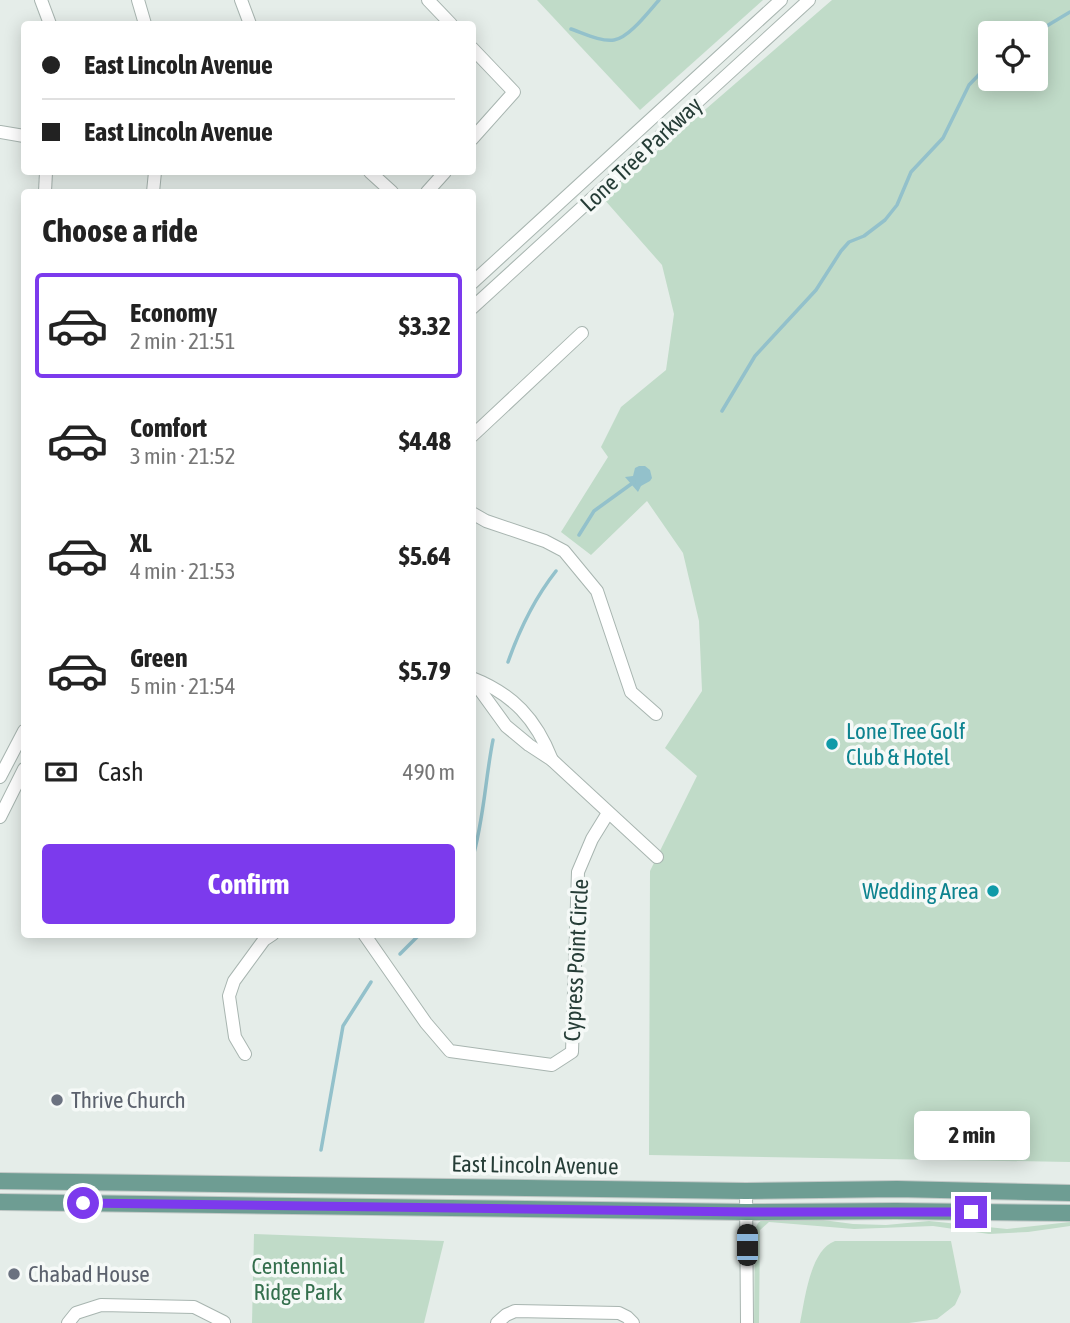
<!DOCTYPE html>
<html lang="en">
<head>
<meta charset="utf-8">
<style>
	body { margin:0; font-family:"Asap Condensed",sans-serif; background:#f2f2f2; color:#222; height:100vh; display:flex; flex-direction:column; font-size:26px; white-space:nowrap }
	* { box-sizing:border-box; margin:0 }
	p { font-size:23px; color:#767676 }
	.icon { flex:none; width:38px; height:38px; fill:none; stroke:currentColor; stroke-width:2; stroke-linecap:round; stroke-linejoin:round }
	.map { position:relative; flex:1; overflow:hidden }
	.drawer { position:absolute; left:21px; top:189px; width:455px; height:749px; display:flex; flex-direction:column; background:#fff; border-radius:7px; box-shadow:0 4px 18px #0003 }
	.drawer>* { flex:none }
	.top-card { position:absolute; left:21px; top:21px; width:455px; height:154px; border-radius:7px; box-shadow:0 4px 18px #0003; display:grid; align-content:center; height:154px; padding:0 21px; background:#fff }
	.fabs { position:absolute; left:978px; top:21px; display:grid; gap:14px }
	.fabs a { display:grid; place-items:center; width:70px; height:70px; border-radius:7px; background:#fff; box-shadow:0 4px 18px #0003; font-size:35px }
	.end { position:absolute; width:32px; height:32px; margin:-16px; border:9px solid #7c3aed; background:#fff; box-shadow:0 0 0 4px #fff }
	.from { border-radius:50% }
	.bubble { position:absolute; height:49px; border-radius:7px; background:#fff; box-shadow:0 4px 18px #0003; font-size:23px; font-weight:700; line-height:49px; text-align:center }
	.car { position:absolute; width:21px; height:42px; margin:-21px -10px; border-radius:9px; box-shadow:0 0 5px 2px #0007; background:linear-gradient(#222 24%,#8ab4d8 0 40%,#222 0 76%,#8ab4d8 0 86%,#222 0) }
	.top-card b { display:flex; align-items:center; gap:24px; height:66px; font-size:26px }
	.top-card b+b { border-top:2px solid #e0e0e0 }
	.top-card i { width:18px; height:18px; background:#222 }
	ul { padding:0; list-style:none }
	li { display:flex; align-items:center; gap:21px; height:105px; margin:0 14px 10px; padding:0 7px; border:4px solid transparent; border-radius:7px }
	li div { flex:1 }
	li b { display:block; font-size:26px }
	li em { font-style:normal; font-weight:700 }
	li.current { border-color:#7c3aed }
	li>.icon { width:63px; height:63px; stroke-width:1.5 }
	h2 { padding:0 21px; font-size:32px; line-height:84px }
	.pay { display:flex; align-items:center; gap:18px; height:77px; padding:0 21px; font-size:26px }
	.pay p { margin-inline-start:auto }
	.action { display:flex; gap:14px; margin-top:auto; padding:14px 21px }
	.action a { flex:1; height:80px; border-radius:7px; background:#7c3aed; color:#fff; font-size:28px; font-weight:700; line-height:80px; text-align:center }
	.map>svg:first-child { display:block }
	.green { fill:#c0dbc8; fill-rule:evenodd }
	.water { fill:#93c1cb }
	.lines { fill:none; stroke-linecap:round; stroke-linejoin:round }
	.stream { stroke:#93c1cb; stroke-width:3.5 }
	.minor-casing { stroke:#a8b5b0; stroke-width:14 }
	.major-casing { stroke:#c2c9c7; stroke-width:18 }
	.minor { stroke:#fff; stroke-width:12 }
	.major { stroke:#6e9d93; stroke-width:16 }
	.route { stroke:#7c3aed; stroke-width:9 }
	.culture-dot { fill:#0f9aa8; stroke:#f5f9f7; stroke-width:2.5 }
	.worship-dot { fill:#6b7280; stroke:#f5f9f7; stroke-width:2.5 }
	.labels { text-anchor:middle; dominant-baseline:central; stroke-width:7; stroke-linejoin:round; paint-order:stroke }
	.street-label { font-size:23px; fill:#263d37; stroke:#f5f9f7 }
	.culture-label { font-size:23px; fill:#0d838f; stroke:#f5f9f7; text-anchor:start }
	.worship-label { font-size:23px; fill:#5b616d; stroke:#f5f9f7; text-anchor:start }
	.park-label { font-size:23px; fill:#346f4d; stroke:#f5f9f7 }
</style>
</head>
<body>
<div class="map">
<svg width="1070" height="1323" viewBox="0 0 1070 1323">
	<rect width="100%" height="100%" fill="#e5ede9"/>
	<!-- green -->
	<g class="green">
		<polygon points="537,0 763,0 640,110"/>
		<path d="M832 0H1070V1162L649 1155 650 871 697 776 665 748 702 691 699 621 683 553 647 501 591 555 561 532 608 457 601 447 621 407 666 370 674 314 662 265 603 198ZM990 33H1036V79H990Z"/>
		<polygon points="767,1216 793,1216 853,1224 886,1225 929,1221 1007,1229 1070,1222 1070,1226 1028,1232 989,1234 933,1226 854,1229 769,1222 760,1230 759,1323 754,1323 755,1229 758,1223"/>
		<polygon points="254,1234 444,1241 424,1323 252,1323"/>
		<path d="M835 1241H951L961 1292 955 1305 937 1319 909 1323H800C805 1299 810 1250 835 1241Z"/>
	</g>
	<!-- water -->
	<polygon class="water" points="639,466 645,466 650,470 652,478 650,481 641,486 638,492 625,477 633,476 635,468"/>
	<g class="lines">
		<!-- stream -->
		<g class="stream">
			<path d="M571 29C583 33 601 42 614 40 629 38 649 11 659 0"/>
			<polyline points="1035,33 1070,12"/>
			<polyline points="722,411 755,356 816,290 841,251 849,242 864,236 885,220 897,205 911,172 943,138 969,85 990,63"/>
			<polyline points="579,535 594,511 634,482"/>
			<path d="M508 662C520 628 534 599 556 571"/>
			<path d="M472 860C484 820 485 780 493 740"/>
			<polyline points="400,954 420,934"/>
			<polyline points="321,1150 343,1026 371,982"/>
		</g>
		<!-- minor casing -->
		<g class="minor-casing">
			<g id="minor">
				<polyline points="41,0 50,24"/>
				<polyline points="138,0 145,24"/>
				<polyline points="241,0 250,24"/>
				<polyline points="428,0 451,24"/>
				<polyline points="472,48 514,92 472,139"/>
				<polyline points="0,132 24,136"/>
				<polyline points="370,172 392,192"/>
				<polyline points="45,192 46,172"/>
				<polyline points="153,192 155,172"/>
				<polyline points="427,192 445,172"/>
				<polyline points="472,283 781,0"/>
				<polyline points="472,308 809,0"/>
				<polyline points="472,436 582,333"/>
				<polyline points="472,513 486,521 545,541 564,551 597,591 631,692 656,714"/>
				<path d="M472 678C513 694 536 719 552 760"/>
				<polyline points="472,679 506,726 529,745 552,760 657,857"/>
				<polyline points="0,777 24,731"/>
				<polyline points="0,817 24,769"/>
				<polyline points="364,934 426,1023 450,1051 552,1065 572,1052 578,872 592,839 608,813"/>
				<polyline points="245,1054 235,1037 229,996 234,981 264,940 273,934"/>
				<polyline points="746,1191 747,1323"/>
				<polyline points="68,1323 76,1313 101,1305 194,1307 224,1322"/>
				<polyline points="497,1323 506,1315 515,1311 619,1313 627,1317 633,1323"/>
			</g>
		</g>
		<!-- major casing -->
		<g class="major-casing">
			<g id="major">
				<polyline points="0,1181 746,1191 897,1189 1070,1193"/>
				<polyline points="0,1202 746,1212 896,1211 1070,1213"/>
			</g>
		</g>
		<!-- minor -->
		<use href="#minor" class="minor"/>
		<!-- major -->
		<use href="#major" class="major"/>
	</g>
	<g class="lines">
		<!-- route -->
		<polyline class="route" points="83,1203 746,1212 971,1212"/>
	</g>
	<!-- markers -->
	<g class="culture-dot">
		<circle cx="832" cy="744" r="7"/>
		<circle cx="993" cy="891" r="7"/>
	</g>
	<g class="worship-dot">
		<circle cx="57" cy="1100" r="7"/>
		<circle cx="14" cy="1274" r="7"/>
	</g>
	<g class="labels">
		<!-- street labels -->
		<g class="street-label">
			<text transform="translate(641 154) rotate(-43)">Lone Tree Parkway</text>
			<text transform="translate(576 960) rotate(-87)">Cypress Point Circle</text>
			<text transform="translate(535 1165) rotate(1)">East Lincoln Avenue</text>
		</g>
		<!-- culture labels -->
		<g class="culture-label">
			<text x="846" y="731">Lone Tree Golf<tspan x="846" dy="26">Club &amp; Hotel</tspan></text>
			<text x="979" y="891" text-anchor="end">Wedding Area</text>
		</g>
		<!-- worship labels -->
		<g class="worship-label">
			<text x="71" y="1100">Thrive Church</text>
			<text x="28" y="1274">Chabad House</text>
		</g>
		<!-- park labels -->
		<g class="park-label">
			<text x="298" y="1266">Centennial<tspan x="298" dy="26">Ridge Park</tspan></text>
		</g>
	</g>
</svg>
<div class="fabs">
<a><svg class="icon" aria-label="locate" viewBox="0 0 24 24"><circle cx="12" cy="12" r="6"/><path d="M12 2v4M12 18v4M2 12h4M18 12h4"/></svg></a>
</div>
<i class="end from" style="left:83px;top:1203px"></i>
<i class="end" style="left:971px;top:1212px"></i>
<div class="bubble" style="left:914px;top:1111px;width:116px">2 min</div>
<i class="car" style="left:747px;top:1245px;rotate:0deg"></i>
<div class="top-card">
<b><i class="from"></i>East Lincoln Avenue</b>
<b><i></i>East Lincoln Avenue</b>
</div>
<section class="drawer">
<h2>Choose a ride</h2>
<ul>
<li class="current"><svg class="icon" aria-label="car" viewBox="0 0 24 24"><path d="M5 17H2v-5l4-1 3-4h7l3 4 3 1v5h-3M9 17h6M6 11h13"/><circle cx="7" cy="17" r="2"/><circle cx="17" cy="17" r="2"/></svg><div><b>Economy</b><p>2 min · 21:51</p></div><em>$3.32</em></li>
<li><svg class="icon" aria-label="car" viewBox="0 0 24 24"><path d="M5 17H2v-5l4-1 3-4h7l3 4 3 1v5h-3M9 17h6M6 11h13"/><circle cx="7" cy="17" r="2"/><circle cx="17" cy="17" r="2"/></svg><div><b>Comfort</b><p>3 min · 21:52</p></div><em>$4.48</em></li>
<li><svg class="icon" aria-label="car" viewBox="0 0 24 24"><path d="M5 17H2v-5l4-1 3-4h7l3 4 3 1v5h-3M9 17h6M6 11h13"/><circle cx="7" cy="17" r="2"/><circle cx="17" cy="17" r="2"/></svg><div><b>XL</b><p>4 min · 21:53</p></div><em>$5.64</em></li>
<li><svg class="icon" aria-label="car" viewBox="0 0 24 24"><path d="M5 17H2v-5l4-1 3-4h7l3 4 3 1v5h-3M9 17h6M6 11h13"/><circle cx="7" cy="17" r="2"/><circle cx="17" cy="17" r="2"/></svg><div><b>Green</b><p>5 min · 21:54</p></div><em>$5.79</em></li>
</ul>
<div class="pay"><svg class="icon" aria-label="cash" viewBox="0 0 24 24"><path d="M3 7h18v10H3z"/><circle cx="12" cy="12" r="2"/></svg>Cash<p>490 m</p></div>
<div class="action"><a>Confirm</a></div>
</section>
</div>
</body>
</html>
